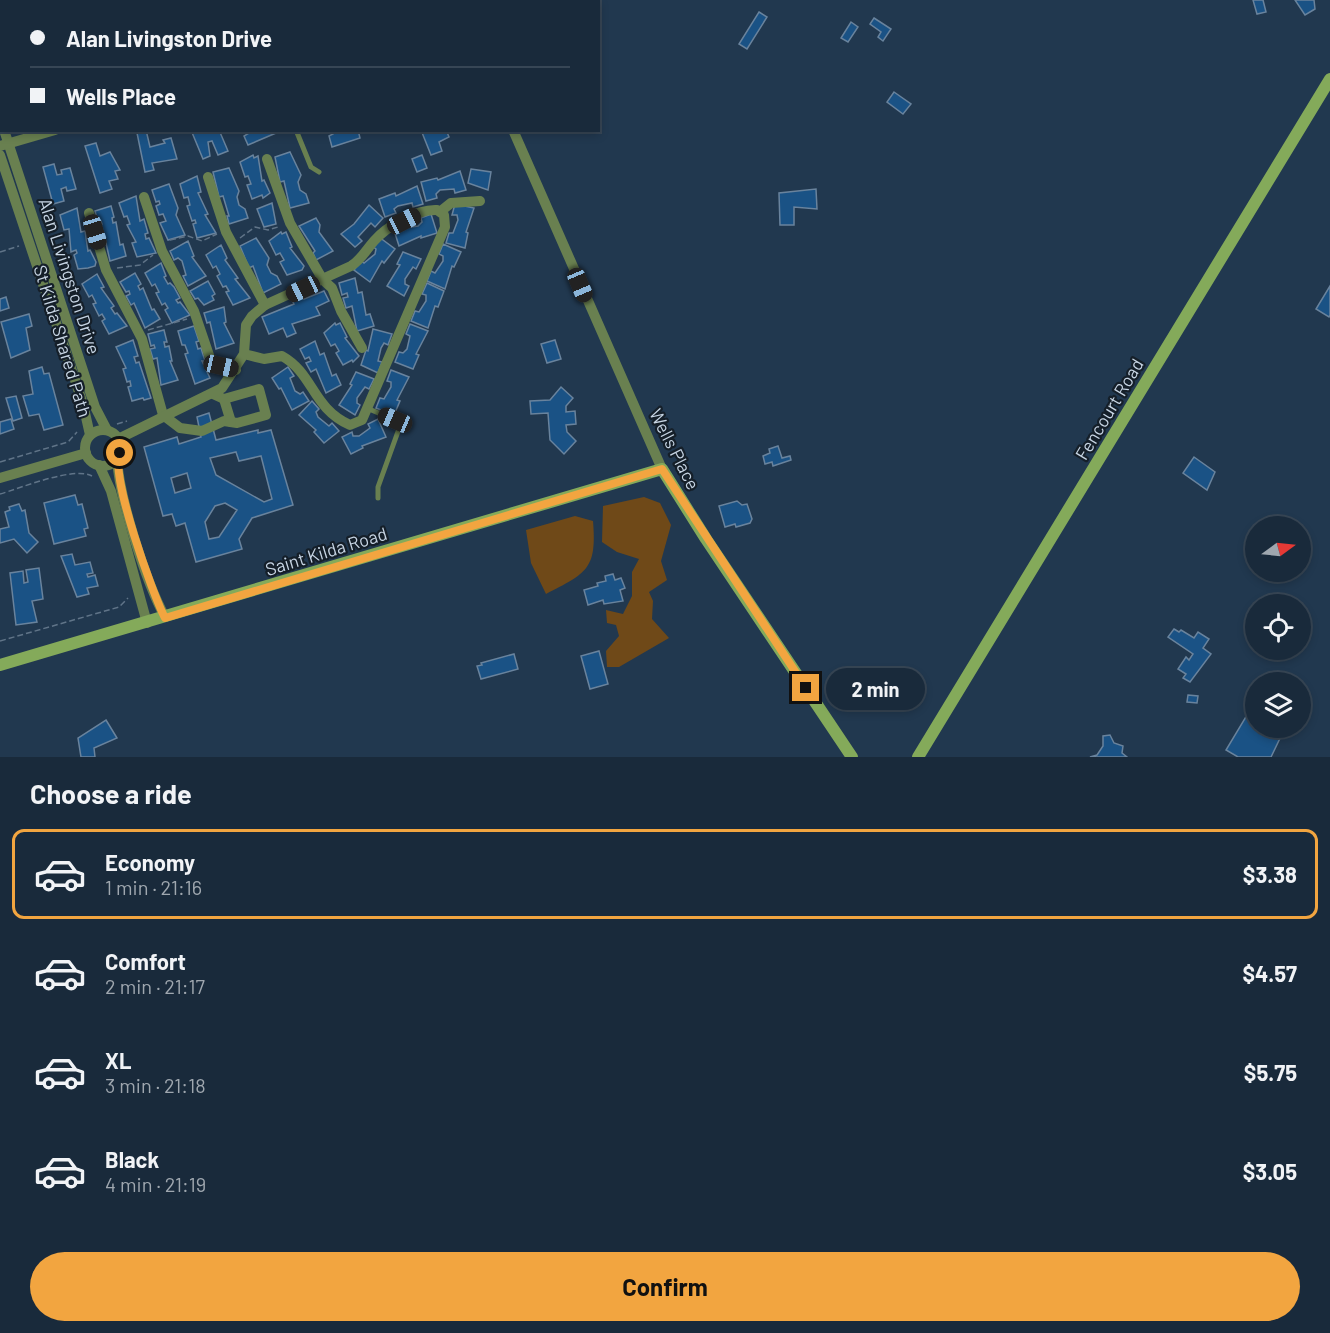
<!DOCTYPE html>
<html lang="en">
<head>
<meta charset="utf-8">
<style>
	body { margin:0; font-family:Barlow,sans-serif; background:#263646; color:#f1f3f6; height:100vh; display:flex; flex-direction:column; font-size:22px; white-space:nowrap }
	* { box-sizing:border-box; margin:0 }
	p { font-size:20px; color:#9fa7af }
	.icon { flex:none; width:33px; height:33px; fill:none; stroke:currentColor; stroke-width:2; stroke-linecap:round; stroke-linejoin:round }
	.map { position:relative; height:757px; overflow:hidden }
	.side { display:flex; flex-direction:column; background:#192a3b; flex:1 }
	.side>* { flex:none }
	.banner { position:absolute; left:0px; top:0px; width:600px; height:132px; box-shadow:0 3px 9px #0003,0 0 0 2px #374655; display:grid; align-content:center; height:132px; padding:0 30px; background:#192a3b }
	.needle { width:39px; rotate:75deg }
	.tools { position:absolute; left:1245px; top:516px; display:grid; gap:12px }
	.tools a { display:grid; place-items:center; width:66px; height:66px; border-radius:50%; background:#192a3b; box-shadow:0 3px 9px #0003,0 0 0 2px #374655; font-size:30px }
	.end { position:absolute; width:27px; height:27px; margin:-14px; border:8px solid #f2a540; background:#111; box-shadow:0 0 0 3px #111 }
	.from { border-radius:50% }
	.bubble { position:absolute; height:42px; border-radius:21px; background:#192a3b; box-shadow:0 3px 9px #0003,0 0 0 2px #374655; font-size:20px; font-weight:700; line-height:42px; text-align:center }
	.car { position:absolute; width:18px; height:36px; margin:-18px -9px; border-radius:8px; box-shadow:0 0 4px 2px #0007; background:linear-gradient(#222 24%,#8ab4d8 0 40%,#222 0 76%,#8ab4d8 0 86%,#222 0) }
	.banner b { display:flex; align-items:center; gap:21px; height:57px; font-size:22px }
	.banner b+b { border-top:2px solid #374655 }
	.banner i { width:15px; height:15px; background:#f1f3f6 }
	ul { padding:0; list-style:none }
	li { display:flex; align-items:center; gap:18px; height:90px; margin:0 12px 9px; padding:0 18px; border:3px solid transparent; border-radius:12px }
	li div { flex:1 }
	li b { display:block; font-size:22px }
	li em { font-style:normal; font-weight:700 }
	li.active { border-color:#f2a540 }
	li>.icon { width:54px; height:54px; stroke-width:1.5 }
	h2 { padding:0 30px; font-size:27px; line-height:72px }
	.action { display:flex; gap:12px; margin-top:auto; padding:12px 30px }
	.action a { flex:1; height:69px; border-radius:36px; background:#f2a540; color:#111; font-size:24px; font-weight:700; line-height:69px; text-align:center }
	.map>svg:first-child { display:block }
	.green { fill:#6f4918 }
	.building { fill:#1a5285; stroke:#69839d; stroke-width:1.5; fill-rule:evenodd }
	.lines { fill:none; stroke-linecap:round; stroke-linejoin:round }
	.path { stroke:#607488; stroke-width:1.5; stroke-dasharray:6 3; stroke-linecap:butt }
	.lane { stroke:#698050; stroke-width:5 }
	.street { stroke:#698050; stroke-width:10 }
	.secondary { stroke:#84aa5a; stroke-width:12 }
	.route { stroke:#f2a540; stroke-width:8 }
	.labels { text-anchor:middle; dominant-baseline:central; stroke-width:4.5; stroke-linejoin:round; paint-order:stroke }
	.street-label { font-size:18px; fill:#c7d5e4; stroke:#151f29 }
</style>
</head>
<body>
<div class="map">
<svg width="1330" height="757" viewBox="0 0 1330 757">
	<rect width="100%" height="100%" fill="#21384f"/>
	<!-- green -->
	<g class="green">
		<polygon points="644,497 660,503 671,525 661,561 667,580 649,592 653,601 652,619 669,638 619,667 607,667 606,651 619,636 616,625 607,623 606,610 623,614 632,596 632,572 639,559 617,552 602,542 603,506"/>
		<path d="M575 516 593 521C597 569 587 573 546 594L531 563 526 530Z"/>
	</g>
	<!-- building -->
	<g class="building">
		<polygon points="93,0 133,0 134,2 93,2"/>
		<polygon points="1253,0 1263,0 1266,12 1257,14"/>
		<polygon points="1295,0 1314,0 1315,9 1305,15"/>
		<polygon points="759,12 767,17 747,49 739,44"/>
		<polygon points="874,18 891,29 883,41 878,37 881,32 870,24"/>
		<polygon points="851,22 858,27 848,42 841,38"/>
		<polygon points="894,92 911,104 903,114 887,102"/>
		<polygon points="146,130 150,147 165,143 163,140 171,138 177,159 152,163 154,170 145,172 137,133"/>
		<polygon points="191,130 219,130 228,151 218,155 212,141 208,142 210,156 203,159"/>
		<polygon points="254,130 275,130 276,133 248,145 244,136"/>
		<polygon points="331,130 358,130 360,138 332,147 329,136 333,134"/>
		<polygon points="421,130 446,130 449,137 439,142 442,151 431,155"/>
		<polygon points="96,143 100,156 110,152 120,170 115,171 118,179 109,181 112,189 100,193 85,146"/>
		<polygon points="290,152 301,175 298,182 300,190 306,194 309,203 290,208 284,181 280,182 275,157"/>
		<polygon points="253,155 254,158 258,156 262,181 264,180 270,193 263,198 262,195 252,199 247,185 251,184 248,176 245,177 240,162"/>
		<polygon points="422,155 427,168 417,172 412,159"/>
		<polygon points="54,164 57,175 62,174 61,170 70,168 76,189 67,191 66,187 61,189 64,201 53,204 43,167"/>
		<polygon points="229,168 239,191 237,197 239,205 245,209 248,218 229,224 227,216 229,216 223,196 219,197 213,172"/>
		<polygon points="471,169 491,172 488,190 468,183"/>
		<polygon points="460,171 466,190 455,193 454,189 440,190 436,194 437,198 426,201 421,182 437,178 438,180"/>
		<polygon points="197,176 201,192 198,193 208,214 205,215 216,233 197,238 193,224 196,223 195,220 192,221 187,206 190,205 188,197 184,198 180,184"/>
		<polygon points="169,184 178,208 176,215 185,235 168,240 160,223 166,221 163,214 159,215 156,206 160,204 159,201 156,202 152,190"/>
		<polygon points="417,186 423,204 413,207 412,203 398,206 394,209 396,213 385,217 379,199 395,193 396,196"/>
		<polygon points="816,189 817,209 794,207 794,225 780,225 779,193"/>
		<polygon points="136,196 140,221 144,219 148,233 145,234 146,239 149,238 156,253 137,257 132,243 136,242 127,225 130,224 127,216 124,217 119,203"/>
		<polygon points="272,203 276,224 264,227 257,209"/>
		<polygon points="455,204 474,208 466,232 468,233 465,248 446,243 449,233 453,233 458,220 457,215 452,215"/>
		<polygon points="369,205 383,218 375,227 371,223 358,237 362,241 355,247 341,234 354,224"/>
		<polygon points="111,206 114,217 112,218 113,223 116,222 120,245 123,244 126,256 110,261 104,234 100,235 98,226 102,224 101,221 98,222 95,211"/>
		<polygon points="77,208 81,232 85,231 88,251 90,250 96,262 95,266 88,268 78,269 74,255 77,253 76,250 71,252 69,229 64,230 60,215"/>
		<polygon points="431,214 437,233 421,238 421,236 399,246 393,227 403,224 405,228 418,226 422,222 421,218"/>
		<polygon points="316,218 320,225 319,232 333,251 316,260 313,253 315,251 299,226"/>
		<polygon points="281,232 282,234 286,232 292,247 290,248 304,266 302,270 287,275 280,262 284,260 280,253 276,255 269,241"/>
		<polygon points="379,237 395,249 384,263 382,261 370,282 354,270 361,261 364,263 375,254 376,249 372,246"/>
		<polygon points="256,238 269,258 267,265 271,273 277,276 281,284 263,293 253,266 249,268 240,246"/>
		<polygon points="188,241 194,256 192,257 206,276 188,286 183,276 186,275 182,261 178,258 174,260 170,251"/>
		<polygon points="443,244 461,252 454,267 452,266 445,289 427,281 431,271 435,273 443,261 443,256 439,254"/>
		<polygon points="221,245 227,258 225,260 238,278 235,279 250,298 233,305 226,292 229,291 226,286 223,287 217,276 220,274 216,266 213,268 206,255"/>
		<polygon points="403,252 421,259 416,269 413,267 405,279 405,284 409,286 404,296 387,286 400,265 397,264"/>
		<polygon points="161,263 166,276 164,277 168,284 170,283 174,287 180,298 176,300 178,303 180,302 190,315 172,323 165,310 168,308 165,303 162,305 156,293 159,292 155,284 152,286 145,273"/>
		<polygon points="135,273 141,284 138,286 140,290 143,288 152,310 154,309 160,319 145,328 134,303 131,305 126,296 130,294 129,291 126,292 120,282"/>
		<polygon points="97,274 104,287 101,288 114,306 111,308 115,314 117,313 127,326 109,334 102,321 105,319 102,314 99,316 93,304 96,303 92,295 89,297 82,284"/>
		<polygon points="355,278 358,293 362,292 366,315 370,314 374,326 357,331 352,306 346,308 343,298 348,297 347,293 342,295 339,283"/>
		<polygon points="208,281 215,294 212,296 214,300 204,305 198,298 195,299 190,291"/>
		<polygon points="427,283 444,291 438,307 435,306 428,328 411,321 415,311 419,312 426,301 426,295 422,294"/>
		<polygon points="1330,286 1330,315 1329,317 1316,309"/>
		<polygon points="324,291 329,301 316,307 320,315 292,324 296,333 287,337 283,328 269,334 262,317 294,304 292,300 302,295 304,299"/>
		<polygon points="6,297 9,308 0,311 0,299"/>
		<polygon points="224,307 226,322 224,323 234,343 216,349 210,322 207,323 204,313"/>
		<polygon points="29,314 32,326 26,328 30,350 11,358 1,322"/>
		<polygon points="335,323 336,325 340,323 347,337 345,338 359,356 353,362 352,360 343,365 336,353 339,351 335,344 331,346 324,333"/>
		<polygon points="410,324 428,331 416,354 419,355 413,369 395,362 399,352 403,353 407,349 410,336 406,334"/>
		<polygon points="194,326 199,341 196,342 198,349 201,348 205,361 202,361 210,378 195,384 185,354 188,353 185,345 182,345 178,331"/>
		<polygon points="373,329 392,334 388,345 384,343 381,348 378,361 382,362 378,373 361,365 366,350 368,351"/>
		<polygon points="164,330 167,342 164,342 165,347 169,346 172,361 170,361 178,380 161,385 157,358 153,359 150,349 155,348 154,345 151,346 148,334"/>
		<polygon points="133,340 138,356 134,357 136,363 139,362 151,398 144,400 143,398 132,401 128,387 131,386 130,381 127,382 123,369 126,368 116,347"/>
		<polygon points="555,340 561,359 547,363 541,344"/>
		<polygon points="315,341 320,355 324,353 332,376 336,374 341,385 326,393 316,369 311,372 306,363 311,361 309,357 305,359 300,349"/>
		<polygon points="42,367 44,374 49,373 63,425 44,430 39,414 29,416 23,396 33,394 29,371"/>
		<polygon points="288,367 294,376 290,378 295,391 300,394 303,392 309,401 292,410 281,388 279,389 272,378"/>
		<polygon points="391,370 409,377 397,400 400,401 394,415 376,408 380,398 384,399 391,387 391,382 387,381"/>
		<polygon points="356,372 374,379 369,389 365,387 357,398 357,403 360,405 355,415 339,405 352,385 350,384"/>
		<polygon points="561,387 573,398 566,406 566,412 575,411 576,424 566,425 567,432 576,441 564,454 550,440 548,413 531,414 530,401 550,400"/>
		<polygon points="16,396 22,418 13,421 6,398"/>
		<polygon points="312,401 319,409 316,412 318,417 329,426 332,423 339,431 324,443 314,432 316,430 299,415"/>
		<path d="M209 413 216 440 258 430V433L271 430 293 505 252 518 239 539 242 549 196 562 185 523 176 526 172 514 163 516 144 447 177 437 179 444 201 437 197 417ZM236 452 239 461 261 456 272 499 264 502 216 475 210 458ZM187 473 191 488 175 493 171 478ZM225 503 237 510 219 537 209 539 205 522 215 506Z"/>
		<polygon points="11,419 14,429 0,434 0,422"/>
		<polygon points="378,419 386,437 362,446 363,448 351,454 342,437 352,432 353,436 359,436 370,428 368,424"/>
		<polygon points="778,446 782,458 790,456 791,460 773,466 772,462 765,464 763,456 770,453 769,449"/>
		<polygon points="1194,457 1215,472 1207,490 1183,473"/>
		<polygon points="75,495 78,505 82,504 88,528 84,529 86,536 54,544 44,503"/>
		<polygon points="737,501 742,505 747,504 752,519 750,523 736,527 735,524 725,527 719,506"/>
		<polygon points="19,504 22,511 25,510 29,533 38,542 27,553 14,539 0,543 0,529 9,527 5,512 10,510 9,507"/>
		<polygon points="72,554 75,565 90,562 93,573 87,574 88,577 95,575 98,586 87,588 89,594 77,597 61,556"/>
		<polygon points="39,568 43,599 32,601 37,622 16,625 10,573 23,571 24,583 28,582 26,570"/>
		<polygon points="613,574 615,580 621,578 625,588 620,590 623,601 604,604 603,600 588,605 584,590 598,586 597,583 606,581 605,576"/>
		<polygon points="1174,629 1179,632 1181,630 1194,638 1198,632 1209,639 1203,648 1211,654 1190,682 1183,678 1186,674 1178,669 1186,657 1189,660 1193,654 1168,637"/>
		<polygon points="599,651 608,684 590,689 581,656"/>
		<polygon points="514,654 518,669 481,679 477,666 482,665 481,663"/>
		<polygon points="1188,695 1198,696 1197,703 1187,702"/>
		<polygon points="1247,715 1256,721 1256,728 1266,728 1273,732 1276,728 1283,732 1271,757 1238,757 1226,750"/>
		<polygon points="106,720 117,738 94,748 95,757 81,757 78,738"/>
		<polygon points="1110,735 1114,743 1123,746 1122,753 1127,757 1090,757 1097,755 1103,746 1103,736"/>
	</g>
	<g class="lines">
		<!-- path -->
		<g class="path">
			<polyline points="217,0 218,2"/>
			<polyline points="0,89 2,93"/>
			<polyline points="0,106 2,106"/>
			<polyline points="240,238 255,227 268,230 278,227"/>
			<polyline points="170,240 188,236 202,241 217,234"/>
			<polyline points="0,252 19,246"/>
			<polyline points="117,268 140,265 153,255"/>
			<polyline points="148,330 187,319"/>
			<polyline points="117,424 127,421"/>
			<polyline points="127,454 132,445"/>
			<polyline points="0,462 68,442 77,432"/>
			<path d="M0 494C21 488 74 466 92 476"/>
			<polyline points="0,641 119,607 128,598"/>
		</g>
		<!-- lane -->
		<g class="lane">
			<polyline points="296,130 311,167 319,172"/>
			<polyline points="369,409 395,420 400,426 378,487 378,498"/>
		</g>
		<!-- street -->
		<g class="street">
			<polyline points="230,0 231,2"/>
			<polyline points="456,0 456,2"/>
			<polyline points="0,119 2,123"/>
			<polyline points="4,130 95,407 107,430"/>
			<polyline points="513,130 662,469"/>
			<polyline points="0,146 55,130"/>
			<polyline points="0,155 83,404 90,435"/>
			<polyline points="267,159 290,223 323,280 332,288 341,311 362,348"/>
			<polyline points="208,177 226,232 265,305"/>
			<polyline points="144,197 162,251 194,311 210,358 221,366 236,370"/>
			<polyline points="441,211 451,203 480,201"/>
			<polyline points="89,213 106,270 142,339 163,415 180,428 202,431 224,421 237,423 266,415 259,389 224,399 213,394"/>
			<polyline points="224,399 231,422"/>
			<circle cx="103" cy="448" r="18"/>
			<path d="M118 439 222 388 244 354 246 325 252 316 265 305 351 266C362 259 366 250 374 241 387 226 417 209 437 210L444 215 445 227 362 420 350 425C312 408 314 374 282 356L264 359 244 354"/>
			<path d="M117 458C119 498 146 582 165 617"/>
			<polyline points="99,465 111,491 147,623"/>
			<polyline points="0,478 86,453"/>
		</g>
		<!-- secondary -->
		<g class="secondary">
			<polyline points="0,665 662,469 706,539 852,757"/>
			<polyline points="918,757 1330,79"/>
		</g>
	</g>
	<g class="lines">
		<!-- route -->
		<path class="route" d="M120 453C109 473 153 595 165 618L662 469 806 688"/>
	</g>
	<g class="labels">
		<!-- street labels -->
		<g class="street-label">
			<text transform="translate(70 276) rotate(72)">Alan Livingston Drive</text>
			<text transform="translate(63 341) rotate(73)">St Kilda Shared Path</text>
			<text transform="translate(1109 409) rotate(-59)">Fencourt Road</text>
			<text transform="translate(675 449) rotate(63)">Wells Place</text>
			<text transform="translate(326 551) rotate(-17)">Saint Kilda Road</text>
		</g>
	</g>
</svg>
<div class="tools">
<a><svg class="needle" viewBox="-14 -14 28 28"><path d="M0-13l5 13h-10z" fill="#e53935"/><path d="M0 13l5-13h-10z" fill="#9fa7af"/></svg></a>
<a><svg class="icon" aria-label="locate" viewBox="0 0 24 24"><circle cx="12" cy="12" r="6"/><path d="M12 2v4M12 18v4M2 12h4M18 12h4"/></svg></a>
<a><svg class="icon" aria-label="layers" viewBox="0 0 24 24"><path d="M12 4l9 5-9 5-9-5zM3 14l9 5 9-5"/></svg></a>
</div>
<i class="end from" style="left:120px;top:453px"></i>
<i class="end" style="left:806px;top:688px"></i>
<div class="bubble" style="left:826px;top:668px;width:99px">2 min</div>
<i class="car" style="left:404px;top:221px;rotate:63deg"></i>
<i class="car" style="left:95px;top:232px;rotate:163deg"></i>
<i class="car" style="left:580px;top:285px;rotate:157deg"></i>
<i class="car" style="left:303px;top:289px;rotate:245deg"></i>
<i class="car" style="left:221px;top:366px;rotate:103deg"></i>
<i class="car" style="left:395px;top:420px;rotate:293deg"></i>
<div class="banner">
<b><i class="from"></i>Alan Livingston Drive</b>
<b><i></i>Wells Place</b>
</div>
</div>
<section class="side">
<h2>Choose a ride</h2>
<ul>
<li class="active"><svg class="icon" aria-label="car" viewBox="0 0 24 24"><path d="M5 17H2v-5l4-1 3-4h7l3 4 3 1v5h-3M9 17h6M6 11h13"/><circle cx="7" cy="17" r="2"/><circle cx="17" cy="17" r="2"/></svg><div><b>Economy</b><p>1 min · 21:16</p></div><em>$3.38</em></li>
<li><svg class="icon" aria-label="car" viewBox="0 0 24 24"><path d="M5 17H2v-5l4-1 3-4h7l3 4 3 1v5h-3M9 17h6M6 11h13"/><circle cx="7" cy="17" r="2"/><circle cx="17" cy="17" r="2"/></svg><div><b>Comfort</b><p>2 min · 21:17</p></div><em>$4.57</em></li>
<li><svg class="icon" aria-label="car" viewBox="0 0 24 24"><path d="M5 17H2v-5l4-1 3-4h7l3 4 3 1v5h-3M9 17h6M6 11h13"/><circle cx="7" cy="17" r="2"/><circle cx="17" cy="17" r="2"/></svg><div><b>XL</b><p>3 min · 21:18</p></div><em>$5.75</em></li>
<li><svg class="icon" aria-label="car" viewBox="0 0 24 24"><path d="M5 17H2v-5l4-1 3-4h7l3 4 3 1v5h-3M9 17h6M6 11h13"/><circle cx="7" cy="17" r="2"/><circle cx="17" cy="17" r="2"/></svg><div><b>Black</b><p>4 min · 21:19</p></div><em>$3.05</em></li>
</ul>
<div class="action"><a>Confirm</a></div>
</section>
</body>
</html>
